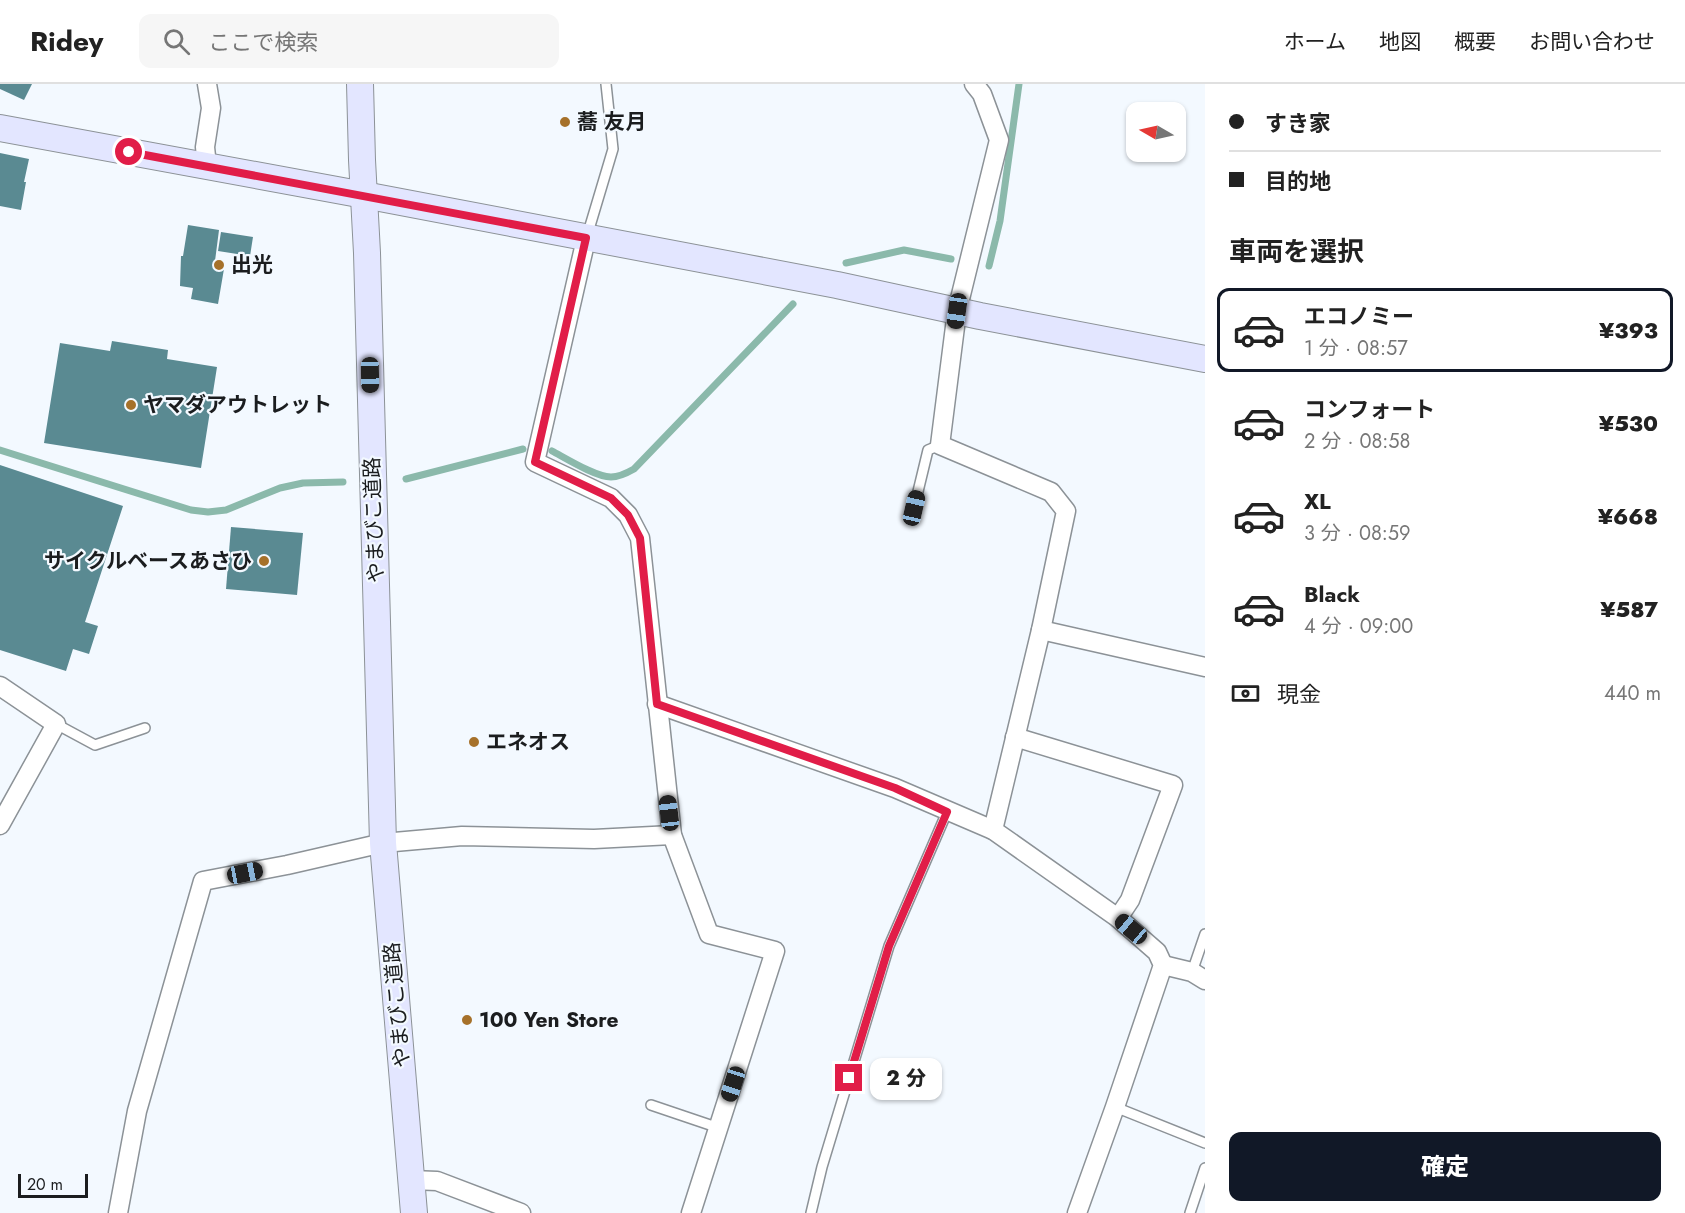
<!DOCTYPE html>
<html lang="ja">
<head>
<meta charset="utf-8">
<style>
	body { margin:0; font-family:Jost,"Noto Sans JP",sans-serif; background:#f6f6f6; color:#222; height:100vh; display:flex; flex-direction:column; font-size:22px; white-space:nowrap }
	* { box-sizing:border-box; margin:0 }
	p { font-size:20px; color:#767676 }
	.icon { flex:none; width:33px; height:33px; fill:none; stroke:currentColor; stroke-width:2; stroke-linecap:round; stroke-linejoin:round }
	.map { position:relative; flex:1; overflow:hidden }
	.details { display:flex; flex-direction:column; background:#fff; width:480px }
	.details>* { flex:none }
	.hud { display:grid; align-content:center; height:132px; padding:0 24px; background:#fff }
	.needle { width:39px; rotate:279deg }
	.fabs { position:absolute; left:1126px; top:18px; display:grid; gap:12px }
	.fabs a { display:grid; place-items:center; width:60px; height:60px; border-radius:12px; background:#fff; box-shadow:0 2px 4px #0004; font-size:30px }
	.scale { position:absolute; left:18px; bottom:15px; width:70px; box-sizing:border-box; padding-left:6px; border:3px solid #1b1d1f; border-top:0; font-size:16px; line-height:21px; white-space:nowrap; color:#1b1d1f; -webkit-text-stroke:4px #f3f9ff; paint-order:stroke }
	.end { position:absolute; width:27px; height:27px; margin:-14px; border:8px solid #e11d48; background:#fff; box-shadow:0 0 0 3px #fff }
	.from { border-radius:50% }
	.bubble { position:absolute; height:42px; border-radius:12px; background:#fff; box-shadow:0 2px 4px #0004; font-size:20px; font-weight:800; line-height:42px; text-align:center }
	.car { position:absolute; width:18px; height:36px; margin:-18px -9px; border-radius:8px; box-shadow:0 0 4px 2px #0007; background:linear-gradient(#222 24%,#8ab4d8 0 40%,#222 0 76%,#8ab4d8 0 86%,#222 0) }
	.hud b { display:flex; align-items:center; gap:21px; height:57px; font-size:22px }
	.hud b+b { border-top:2px solid #e0e0e0 }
	.hud i { width:15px; height:15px; background:#222 }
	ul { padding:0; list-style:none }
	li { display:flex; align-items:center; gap:18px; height:84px; margin:0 12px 9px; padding:0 12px; border:3px solid transparent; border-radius:12px }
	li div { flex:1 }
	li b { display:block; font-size:22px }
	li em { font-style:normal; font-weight:800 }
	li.active { border-color:#111827 }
	li>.icon { width:54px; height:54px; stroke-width:1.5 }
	h2 { padding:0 24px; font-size:27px; line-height:72px }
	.pay { display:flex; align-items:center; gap:15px; height:66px; padding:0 24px; font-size:22px }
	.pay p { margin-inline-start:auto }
	.primary-button { display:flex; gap:12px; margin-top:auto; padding:12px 24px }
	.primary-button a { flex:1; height:69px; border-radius:12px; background:#111827; color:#fff; font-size:24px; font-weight:800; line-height:69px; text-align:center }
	header { display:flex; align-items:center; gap:36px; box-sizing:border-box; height:84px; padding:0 30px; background:#fff; border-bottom:2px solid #e0e0e0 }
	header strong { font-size:28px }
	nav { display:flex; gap:33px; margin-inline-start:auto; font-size:21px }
	.search { width:420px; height:54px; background:#f6f6f6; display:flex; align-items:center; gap:15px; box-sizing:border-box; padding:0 21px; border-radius:12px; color:#767676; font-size:22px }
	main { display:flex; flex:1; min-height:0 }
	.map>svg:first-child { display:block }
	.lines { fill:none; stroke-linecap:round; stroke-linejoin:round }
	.stream { stroke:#8bb9ab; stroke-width:7 }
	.building { fill:#5a8a92 }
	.lane-casing { stroke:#8c9297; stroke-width:12 }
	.street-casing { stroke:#8c9297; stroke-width:21 }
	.secondary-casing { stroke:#8c9297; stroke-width:28 }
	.lane { stroke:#fff; stroke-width:9 }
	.street { stroke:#fff; stroke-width:18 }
	.secondary { stroke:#e3e6ff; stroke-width:26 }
	.route { stroke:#e11d48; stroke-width:8 }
	.poi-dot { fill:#a6712a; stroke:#f3f9ff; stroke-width:2 }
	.labels { text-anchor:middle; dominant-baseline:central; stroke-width:4.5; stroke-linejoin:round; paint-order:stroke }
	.poi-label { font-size:21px; font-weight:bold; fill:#1b1d1f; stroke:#f3f9ff; text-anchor:start }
	.street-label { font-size:21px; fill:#1b1d1f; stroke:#f3f9ff }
</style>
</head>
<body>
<header>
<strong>Ridey</strong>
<div class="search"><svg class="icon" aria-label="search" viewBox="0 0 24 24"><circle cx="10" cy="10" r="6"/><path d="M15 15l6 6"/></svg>ここで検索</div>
<nav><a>ホーム</a><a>地図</a><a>概要</a><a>お問い合わせ</a></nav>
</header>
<main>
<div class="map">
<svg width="1205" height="1129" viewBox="0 0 1205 1129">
	<rect width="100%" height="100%" fill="#f3f9ff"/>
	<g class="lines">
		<!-- stream -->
		<g class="stream">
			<polyline points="846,179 904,166 951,175"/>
			<polyline points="989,182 1000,137 1019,0"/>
			<polyline points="0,366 191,426 208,428 226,426 280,404 303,399 343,398"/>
			<path d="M552 367C567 375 596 393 611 393 619 393 627 389 634 385L793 220"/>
			<polyline points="406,395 523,365"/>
		</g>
	</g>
	<!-- building -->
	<g class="building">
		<polygon points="0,0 32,0 24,16 0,5"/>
		<polygon points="0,69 29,75 24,98 26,98 21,126 0,122"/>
		<polygon points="188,141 219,146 215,177 225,179 218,220 191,215 193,204 180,202 181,172 183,172"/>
		<polygon points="221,148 253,153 250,172 218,167"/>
		<polygon points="112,257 168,266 167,275 217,283 201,384 44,359 60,259 110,267"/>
		<polygon points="0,381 123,422 85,538 98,542 89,570 73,565 66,587 0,566"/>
		<polygon points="231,443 303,449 297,511 226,505"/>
	</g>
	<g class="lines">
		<!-- lane casing -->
		<g class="lane-casing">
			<g id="lane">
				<polyline points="587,152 613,65 606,0"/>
				<polyline points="914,424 928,366 940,361"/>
				<polyline points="56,640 95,661 145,644"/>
				<polyline points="1192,888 1205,850"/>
				<polyline points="651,1021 719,1044"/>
				<polyline points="1115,1023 1205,1059"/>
				<polyline points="811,1129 822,1083 889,862 947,728"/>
				<polyline points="1190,1129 1205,1084"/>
			</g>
		</g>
		<!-- street casing -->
		<g class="street-casing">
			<g id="street">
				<polyline points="207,0 211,24 205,63 207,82"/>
				<polyline points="974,0 982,10 999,56 957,227 940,361 1051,408 1066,427 1041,546 993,746"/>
				<polyline points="586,155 535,378 611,414 628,431 640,454 672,751 709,850 775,867 691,1129"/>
				<polyline points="1041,546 1205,583"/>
				<polyline points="0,602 56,640 0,741"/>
				<polyline points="657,620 895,704 993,746 1118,834 1157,868 1163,881 1115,1023 1077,1129"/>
				<polyline points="1015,653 1173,701 1130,816 1118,834"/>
				<polyline points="1163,881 1192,888 1205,896"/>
				<polyline points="411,1096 437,1097 521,1129"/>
				<polyline points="118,1129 137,1027 203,797 287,781 383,759 462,752 594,755 672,751"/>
			</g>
		</g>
		<!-- secondary casing -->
		<g class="secondary-casing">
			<g id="secondary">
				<polyline points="360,0 362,76 367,169 383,759 414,1129"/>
				<polyline points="0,44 364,111 837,201 980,232 1205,275"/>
			</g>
		</g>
		<!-- lane -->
		<use href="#lane" class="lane"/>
		<!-- street -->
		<use href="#street" class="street"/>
		<!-- secondary -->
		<use href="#secondary" class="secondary"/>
	</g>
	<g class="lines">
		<!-- route -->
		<polyline class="route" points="129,68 586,154 535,378 611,414 628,431 640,454 657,620 895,704 947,728 889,862 849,994"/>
	</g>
	<!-- markers -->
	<g class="poi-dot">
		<circle cx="565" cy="38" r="6"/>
		<circle cx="219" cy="181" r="6"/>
		<circle cx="131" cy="321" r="6"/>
		<circle cx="264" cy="477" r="6"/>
		<circle cx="474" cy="658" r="6"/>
		<circle cx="467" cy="936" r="6"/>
	</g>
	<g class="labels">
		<!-- poi labels -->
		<g class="poi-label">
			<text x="577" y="38">蕎 友月</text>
			<text x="231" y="181">出光</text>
			<text x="143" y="321">ヤマダアウトレット</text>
			<text x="252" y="477" text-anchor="end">サイクルベースあさひ</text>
			<text x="486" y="658">エネオス</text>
			<text x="479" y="936">100 Yen Store</text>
		</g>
		<!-- street labels -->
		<g class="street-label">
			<text transform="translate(374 436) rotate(-92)">やまびこ道路</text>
			<text transform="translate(397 921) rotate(-95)">やまびこ道路</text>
		</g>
	</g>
</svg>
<div class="fabs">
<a><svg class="needle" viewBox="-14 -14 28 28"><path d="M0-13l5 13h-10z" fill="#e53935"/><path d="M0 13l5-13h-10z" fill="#767676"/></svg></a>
</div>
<div class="scale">20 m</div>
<i class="end from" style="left:129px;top:68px"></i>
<i class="end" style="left:849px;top:994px"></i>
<div class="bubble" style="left:870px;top:974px;width:72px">2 分</div>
<i class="car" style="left:957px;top:227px;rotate:188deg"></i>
<i class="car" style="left:370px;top:291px;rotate:179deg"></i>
<i class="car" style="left:914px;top:424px;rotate:13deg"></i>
<i class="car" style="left:669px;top:729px;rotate:353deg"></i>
<i class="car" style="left:245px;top:789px;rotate:79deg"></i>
<i class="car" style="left:1131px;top:845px;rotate:310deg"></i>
<i class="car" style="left:733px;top:1000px;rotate:198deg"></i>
</div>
<section class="details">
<div class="hud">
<b><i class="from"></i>すき家</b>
<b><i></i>目的地</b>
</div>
<h2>車両を選択</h2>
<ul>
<li class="active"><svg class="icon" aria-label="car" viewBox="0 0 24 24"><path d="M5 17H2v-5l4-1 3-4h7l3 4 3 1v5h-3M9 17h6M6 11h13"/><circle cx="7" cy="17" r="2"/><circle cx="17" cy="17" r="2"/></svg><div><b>エコノミー</b><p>1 分 · 08:57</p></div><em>¥393</em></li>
<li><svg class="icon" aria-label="car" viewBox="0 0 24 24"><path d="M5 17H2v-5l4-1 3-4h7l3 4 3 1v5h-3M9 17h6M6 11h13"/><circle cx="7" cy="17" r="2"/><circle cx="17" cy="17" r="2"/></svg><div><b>コンフォート</b><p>2 分 · 08:58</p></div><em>¥530</em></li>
<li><svg class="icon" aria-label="car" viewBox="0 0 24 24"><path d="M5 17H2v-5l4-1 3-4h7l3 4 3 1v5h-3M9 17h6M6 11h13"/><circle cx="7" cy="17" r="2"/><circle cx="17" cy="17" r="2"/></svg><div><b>XL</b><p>3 分 · 08:59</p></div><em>¥668</em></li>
<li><svg class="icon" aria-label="car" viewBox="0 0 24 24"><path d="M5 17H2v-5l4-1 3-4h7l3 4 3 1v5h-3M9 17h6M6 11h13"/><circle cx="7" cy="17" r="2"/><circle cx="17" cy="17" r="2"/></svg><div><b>Black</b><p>4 分 · 09:00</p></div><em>¥587</em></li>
</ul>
<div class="pay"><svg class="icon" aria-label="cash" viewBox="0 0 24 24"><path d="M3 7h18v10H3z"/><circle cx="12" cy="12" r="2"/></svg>現金<p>440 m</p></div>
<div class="primary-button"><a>確定</a></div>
</section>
</main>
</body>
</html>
